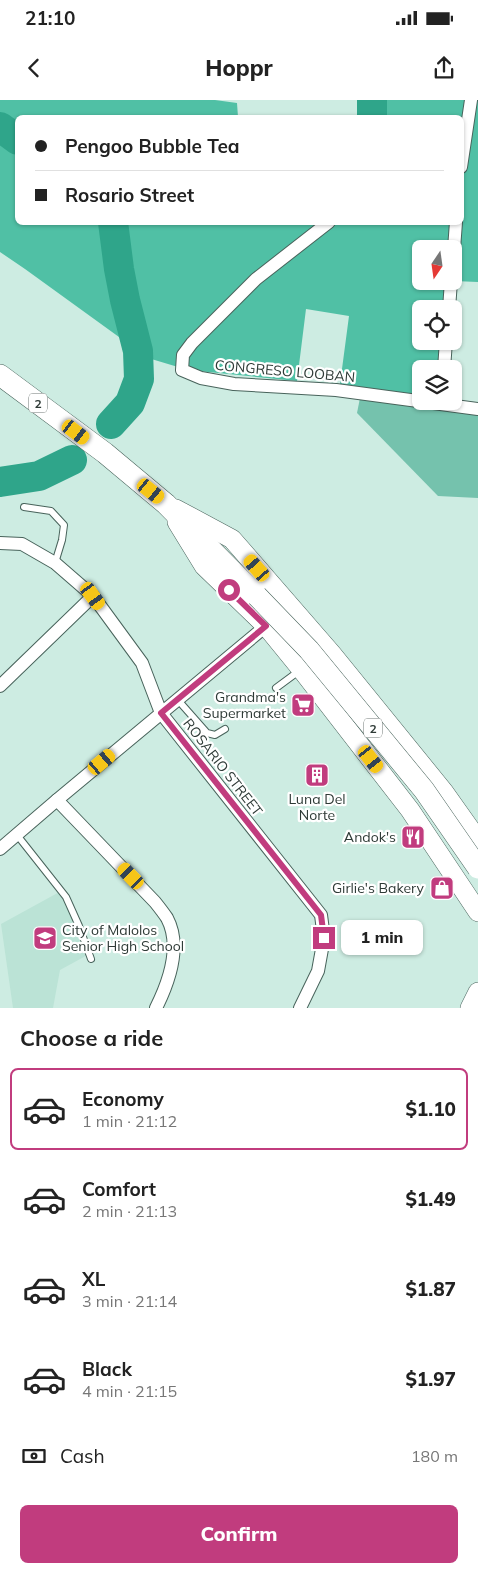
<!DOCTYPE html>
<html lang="en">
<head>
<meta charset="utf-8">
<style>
	body { margin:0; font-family:Mulish,sans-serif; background:#f2f2f2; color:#222; height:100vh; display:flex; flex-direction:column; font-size:19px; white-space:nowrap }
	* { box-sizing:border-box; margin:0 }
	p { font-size:16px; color:#767676 }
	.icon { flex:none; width:28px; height:28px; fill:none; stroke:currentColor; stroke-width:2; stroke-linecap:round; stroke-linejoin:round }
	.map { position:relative; height:908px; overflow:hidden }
	.sheet { display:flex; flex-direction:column; background:#fff; flex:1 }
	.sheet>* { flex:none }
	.top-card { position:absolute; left:15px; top:15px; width:449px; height:110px; border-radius:8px; box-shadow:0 1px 4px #0004; display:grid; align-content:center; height:110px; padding:0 20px; background:#fff }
	.needle { width:32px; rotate:193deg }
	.buttons { position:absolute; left:412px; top:140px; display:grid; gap:10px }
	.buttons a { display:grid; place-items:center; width:50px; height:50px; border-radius:8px; background:#fff; box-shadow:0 1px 4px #0004; font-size:25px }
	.end { position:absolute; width:22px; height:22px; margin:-11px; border:6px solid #c13c7e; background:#fff; box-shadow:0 0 0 2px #fff }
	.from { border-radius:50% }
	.bubble { position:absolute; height:35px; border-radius:8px; background:#fff; box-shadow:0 1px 4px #0004; font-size:16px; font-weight:800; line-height:35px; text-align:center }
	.car { position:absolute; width:15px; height:30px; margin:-15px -8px; border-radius:6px; box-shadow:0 0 4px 1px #0007; background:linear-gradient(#f5c518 24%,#345 0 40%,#f5c518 0 76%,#345 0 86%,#f5c518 0) }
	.top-card b { display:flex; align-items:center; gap:18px; height:48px; font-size:19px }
	.top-card b+b { border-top:1px solid #e0e0e0 }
	.top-card i { width:12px; height:12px; background:#222 }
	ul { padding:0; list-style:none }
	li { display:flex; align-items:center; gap:15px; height:82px; margin:0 10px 8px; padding:0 10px; border:2px solid transparent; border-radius:8px }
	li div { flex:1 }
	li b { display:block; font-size:19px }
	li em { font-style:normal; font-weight:800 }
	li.current { border-color:#c13c7e }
	li>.icon { width:45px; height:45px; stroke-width:1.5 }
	h2 { padding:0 20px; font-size:22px; line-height:60px }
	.pay { display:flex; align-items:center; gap:12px; height:55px; padding:0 20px; font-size:19px }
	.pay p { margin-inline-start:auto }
	.cta { display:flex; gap:10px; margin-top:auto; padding:10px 20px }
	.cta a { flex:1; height:58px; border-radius:8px; background:#c13c7e; color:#fff; font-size:20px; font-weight:800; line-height:58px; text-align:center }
	.status { display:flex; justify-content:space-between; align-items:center; height:35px; padding:0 25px; background:#fff; direction:ltr }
	.status svg { height:14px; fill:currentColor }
	header { display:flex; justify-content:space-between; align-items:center; height:65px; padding:0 20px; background:#fff; font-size:22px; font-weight:800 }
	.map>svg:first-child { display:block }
	.built { fill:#bbe3d6 }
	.green { fill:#75c2ad }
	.forest { fill:#50c0a5 }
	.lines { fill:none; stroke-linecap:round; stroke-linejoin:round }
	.river { stroke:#2fa58a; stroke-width:30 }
	.service-casing { stroke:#48635b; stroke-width:8 }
	.minor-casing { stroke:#48635b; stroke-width:14 }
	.secondary-casing { stroke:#48635b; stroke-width:20 }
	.trunk-casing { stroke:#48635b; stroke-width:22 }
	.service { stroke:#fff; stroke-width:6 }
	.minor { stroke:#fff; stroke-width:12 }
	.secondary { stroke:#fff; stroke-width:19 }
	.trunk { stroke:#fff; stroke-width:21 }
	.trunk-bridge-casing { stroke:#48635b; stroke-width:22; stroke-linecap:butt }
	.trunk-bridge { stroke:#fff; stroke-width:21 }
	.route { stroke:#c13c7e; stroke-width:6 }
	.labels { text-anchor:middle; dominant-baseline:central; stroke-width:4.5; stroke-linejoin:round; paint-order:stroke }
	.shield { fill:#fff; stroke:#6d7572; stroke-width:1 }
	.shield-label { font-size:12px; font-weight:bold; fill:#2e3a36 }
	.street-label { font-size:14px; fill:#2e3a36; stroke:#fff }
	.poi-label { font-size:14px; fill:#2e3a36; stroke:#fff; text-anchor:end }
</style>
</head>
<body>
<div class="status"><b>21:10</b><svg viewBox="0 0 49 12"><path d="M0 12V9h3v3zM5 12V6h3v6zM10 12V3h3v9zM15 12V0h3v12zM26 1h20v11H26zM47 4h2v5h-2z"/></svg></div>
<header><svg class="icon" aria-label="back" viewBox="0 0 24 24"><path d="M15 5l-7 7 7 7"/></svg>Hoppr<svg class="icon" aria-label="share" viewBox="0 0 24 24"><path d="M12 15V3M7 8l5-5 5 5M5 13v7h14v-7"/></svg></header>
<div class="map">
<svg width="478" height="908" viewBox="0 0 478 908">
	<rect width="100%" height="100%" fill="#cdece2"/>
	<!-- built -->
	<polygon class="built" points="63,790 71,800 93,852 60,870 53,908 13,908 1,824"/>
	<!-- green -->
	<polygon class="green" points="361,293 478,312 478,398 438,396 357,313"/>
	<!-- forest -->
	<polygon class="forest" points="0,0 215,0 237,3 238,17 18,18 18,122 461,122 461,18 362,17 365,0 478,0 478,182 454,181 454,149 421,149 421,181 446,181 444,209 421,209 421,241 442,241 440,269 421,269 421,295 340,284 349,216 306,209 297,281 188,270 148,258 25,169 0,152"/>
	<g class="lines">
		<!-- river -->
		<g class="river">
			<polyline points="372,18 372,0"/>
			<polyline points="0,27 18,40"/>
			<polyline points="111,324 130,303 139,279 138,251 125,200 119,169 113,122"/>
			<polyline points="0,382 39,376 72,360"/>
		</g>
		<!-- service casing -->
		<g class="service-casing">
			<g id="service">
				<polyline points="24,407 51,411 64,425 62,440 55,463"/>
				<polyline points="276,588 299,571"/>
				<polyline points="177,599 207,633 215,635 225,629"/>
				<polyline points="17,735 66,797 79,826 91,859"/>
			</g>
		</g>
		<!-- minor casing -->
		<g class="minor-casing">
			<g id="minor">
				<polyline points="461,67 471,0"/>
				<polyline points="329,122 256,179 192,243 183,255 182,270 201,278 234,284 336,290 478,309"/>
				<polyline points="454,149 456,122"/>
				<polyline points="449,209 451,181"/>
				<polyline points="444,269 446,241"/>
				<polyline points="0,443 22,444 55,463 93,496 142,563 161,613 321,815 324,838 318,871 300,908"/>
				<polyline points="0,586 93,496"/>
				<path d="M57 700 155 802C159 807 163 812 167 818 182 846 169 882 156 908"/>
				<polyline points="0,749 57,700 266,526"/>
			</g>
		</g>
		<!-- secondary casing -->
		<g class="secondary-casing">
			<g id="secondary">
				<polyline points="176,409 232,439 332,554 444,692 478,740"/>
				<polyline points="177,422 204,466 266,526 301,569 410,710 478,812"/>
				<polyline points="470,908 478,892"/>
			</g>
		</g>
		<!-- trunk casing -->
		<g class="trunk-casing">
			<polyline id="trunk" points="0,275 105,353 166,404 257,496"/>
		</g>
		<!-- service -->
		<use href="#service" class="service"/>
		<!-- minor -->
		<use href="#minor" class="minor"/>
		<!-- secondary -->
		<use href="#secondary" class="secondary"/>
		<!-- trunk -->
		<use href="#trunk" class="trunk"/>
		<!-- trunk-bridge casing -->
		<g class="trunk-bridge-casing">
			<polyline id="trunk-bridge" points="257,496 309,550 424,690 478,768"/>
		</g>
		<!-- trunk-bridge -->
		<use href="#trunk-bridge" class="trunk-bridge"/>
	</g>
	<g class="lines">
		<!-- route -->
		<polyline class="route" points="229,490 266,526 161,613 321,815 324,838"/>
	</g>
	<!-- icons -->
	<defs>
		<g id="supermarket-square" transform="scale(1.25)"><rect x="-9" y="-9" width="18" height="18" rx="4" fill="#c13c7e" stroke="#fff"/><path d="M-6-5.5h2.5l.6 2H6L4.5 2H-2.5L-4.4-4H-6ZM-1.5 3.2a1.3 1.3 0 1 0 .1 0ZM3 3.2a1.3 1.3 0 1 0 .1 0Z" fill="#fff"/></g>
		<g id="building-square" transform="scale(1.25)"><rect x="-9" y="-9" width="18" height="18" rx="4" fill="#c13c7e" stroke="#fff"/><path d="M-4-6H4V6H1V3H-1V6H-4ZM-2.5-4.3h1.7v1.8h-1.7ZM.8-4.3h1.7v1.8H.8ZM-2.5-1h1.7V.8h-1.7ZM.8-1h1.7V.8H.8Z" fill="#fff"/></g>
		<g id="restaurant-square" transform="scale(1.25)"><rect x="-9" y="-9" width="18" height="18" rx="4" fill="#c13c7e" stroke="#fff"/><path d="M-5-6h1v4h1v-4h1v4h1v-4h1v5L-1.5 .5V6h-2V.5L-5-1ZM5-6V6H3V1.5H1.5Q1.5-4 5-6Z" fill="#fff"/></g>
		<g id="shop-square" transform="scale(1.25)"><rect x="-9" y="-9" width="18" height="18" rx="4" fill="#c13c7e" stroke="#fff"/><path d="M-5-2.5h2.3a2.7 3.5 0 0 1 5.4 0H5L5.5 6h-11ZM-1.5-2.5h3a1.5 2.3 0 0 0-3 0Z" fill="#fff"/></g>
		<g id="school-square" transform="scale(1.25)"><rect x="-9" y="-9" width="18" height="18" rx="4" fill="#c13c7e" stroke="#fff"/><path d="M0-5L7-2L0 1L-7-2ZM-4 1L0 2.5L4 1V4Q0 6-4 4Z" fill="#fff"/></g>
	</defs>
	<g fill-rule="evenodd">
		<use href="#supermarket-square" x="303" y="605"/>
		<use href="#building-square" x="317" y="675"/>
		<use href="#restaurant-square" x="413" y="737"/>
		<use href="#shop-square" x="442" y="788"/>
		<use href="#school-square" x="45" y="838"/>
	</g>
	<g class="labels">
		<!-- shield labels -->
		<g class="shield">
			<rect x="29" y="293.5" width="18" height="19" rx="4"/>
			<rect x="364" y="618.5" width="18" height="19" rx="4"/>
		</g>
		<g class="shield-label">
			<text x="38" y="303">2</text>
			<text x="373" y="628">2</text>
		</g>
		<!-- street labels -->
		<g class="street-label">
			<text transform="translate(285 271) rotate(5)">CONGRESO LOOBAN</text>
			<text transform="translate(223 667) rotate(52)">ROSARIO STREET</text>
		</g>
		<!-- poi labels -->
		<g class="poi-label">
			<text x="286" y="597">Grandma's<tspan x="286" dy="16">Supermarket</tspan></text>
			<text x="317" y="699" text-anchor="middle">Luna Del<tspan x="317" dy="16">Norte</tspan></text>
			<text x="396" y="737">Andok's</text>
			<text x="424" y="788">Girlie's Bakery</text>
			<text x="62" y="830" text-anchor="start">City of Malolos<tspan x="62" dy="16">Senior High School</tspan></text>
		</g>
	</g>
</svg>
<div class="buttons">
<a><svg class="needle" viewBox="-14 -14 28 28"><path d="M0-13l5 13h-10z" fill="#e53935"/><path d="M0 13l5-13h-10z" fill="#767676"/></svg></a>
<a><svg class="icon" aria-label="locate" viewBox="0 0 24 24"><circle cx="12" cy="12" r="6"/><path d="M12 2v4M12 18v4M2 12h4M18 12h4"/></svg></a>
<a><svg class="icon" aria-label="layers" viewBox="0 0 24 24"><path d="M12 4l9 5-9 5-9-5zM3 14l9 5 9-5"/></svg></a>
</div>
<i class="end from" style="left:229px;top:490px"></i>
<i class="end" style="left:324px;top:838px"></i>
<div class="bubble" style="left:341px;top:820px;width:82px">1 min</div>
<i class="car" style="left:76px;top:332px;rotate:127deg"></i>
<i class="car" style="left:151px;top:391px;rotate:129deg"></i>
<i class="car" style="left:257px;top:468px;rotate:319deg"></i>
<i class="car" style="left:93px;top:496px;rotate:144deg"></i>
<i class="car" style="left:371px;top:659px;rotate:142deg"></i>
<i class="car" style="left:102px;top:662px;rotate:50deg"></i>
<i class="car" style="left:131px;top:776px;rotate:316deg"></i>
<div class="top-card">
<b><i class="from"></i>Pengoo Bubble Tea</b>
<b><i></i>Rosario Street</b>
</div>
</div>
<section class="sheet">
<h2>Choose a ride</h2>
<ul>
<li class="current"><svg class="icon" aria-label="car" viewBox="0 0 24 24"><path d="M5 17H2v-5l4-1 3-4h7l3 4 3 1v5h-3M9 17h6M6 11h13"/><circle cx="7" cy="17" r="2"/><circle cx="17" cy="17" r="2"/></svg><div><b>Economy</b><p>1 min · 21:12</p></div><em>$1.10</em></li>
<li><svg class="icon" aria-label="car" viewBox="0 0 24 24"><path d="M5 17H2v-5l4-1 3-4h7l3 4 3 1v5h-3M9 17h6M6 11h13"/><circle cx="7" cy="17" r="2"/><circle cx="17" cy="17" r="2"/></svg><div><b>Comfort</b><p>2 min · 21:13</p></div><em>$1.49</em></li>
<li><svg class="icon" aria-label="car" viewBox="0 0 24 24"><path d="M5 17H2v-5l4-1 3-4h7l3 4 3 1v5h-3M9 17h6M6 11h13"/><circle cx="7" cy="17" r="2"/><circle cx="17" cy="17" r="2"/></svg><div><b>XL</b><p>3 min · 21:14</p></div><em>$1.87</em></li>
<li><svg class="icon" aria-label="car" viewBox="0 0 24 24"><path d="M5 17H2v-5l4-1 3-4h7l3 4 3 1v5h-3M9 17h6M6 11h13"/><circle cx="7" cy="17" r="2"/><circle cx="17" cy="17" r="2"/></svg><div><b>Black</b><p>4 min · 21:15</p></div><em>$1.97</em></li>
</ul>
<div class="pay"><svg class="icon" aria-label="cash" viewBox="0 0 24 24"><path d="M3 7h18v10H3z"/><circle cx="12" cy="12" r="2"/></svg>Cash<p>180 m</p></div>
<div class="cta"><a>Confirm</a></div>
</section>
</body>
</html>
